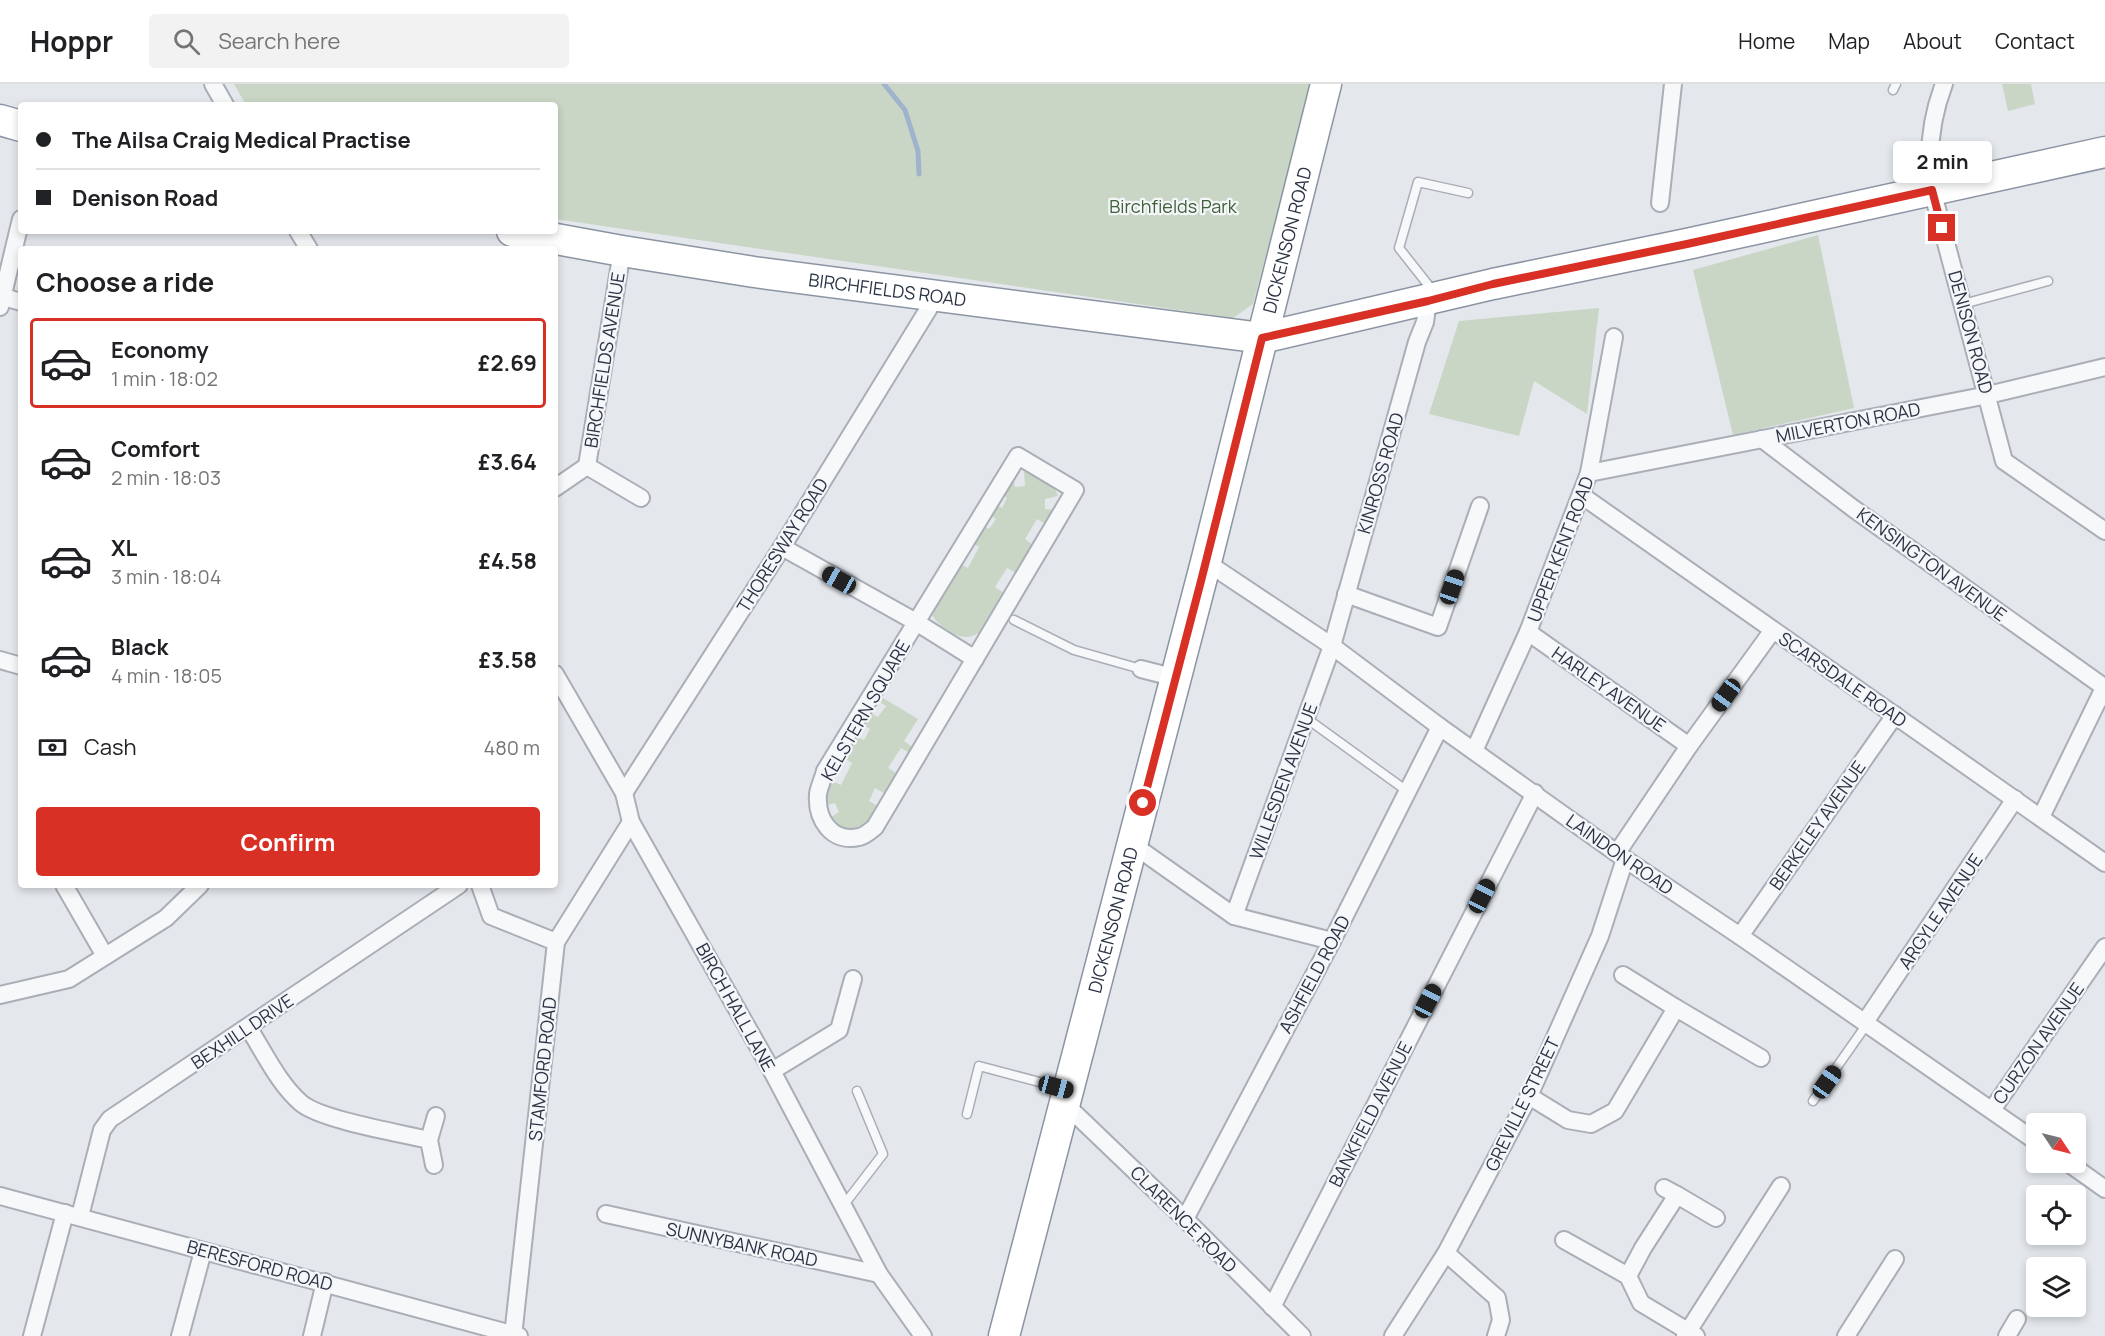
<!DOCTYPE html>
<html lang="en">
<head>
<meta charset="utf-8">
<style>
	body { margin:0; font-family:Manrope,sans-serif; background:#f2f2f2; color:#202124; height:100vh; display:flex; flex-direction:column; font-size:22px; white-space:nowrap }
	* { box-sizing:border-box; margin:0 }
	p { font-size:20px; color:#757577 }
	.icon { flex:none; width:33px; height:33px; fill:none; stroke:currentColor; stroke-width:2; stroke-linecap:round; stroke-linejoin:round }
	.map { position:relative; flex:1; overflow:hidden }
	.details { position:absolute; left:18px; top:162px; width:540px; height:642px; display:flex; flex-direction:column; background:#fff; border-radius:6px; box-shadow:0 3px 9px #0003 }
	.details>* { flex:none }
	.top-card { position:absolute; left:18px; top:18px; width:540px; height:132px; border-radius:6px; box-shadow:0 3px 9px #0003; display:grid; align-content:center; height:132px; padding:0 18px; background:#fff }
	.needle { width:39px; rotate:125deg }
	.controls { position:absolute; left:2026px; top:1029px; display:grid; gap:12px }
	.controls a { display:grid; place-items:center; width:60px; height:60px; border-radius:6px; background:#fff; box-shadow:0 3px 9px #0003; font-size:30px }
	.end { position:absolute; width:27px; height:27px; margin:-14px; border:8px solid #d93025; background:#fff; box-shadow:0 0 0 3px #fff }
	.from { border-radius:50% }
	.bubble { position:absolute; height:42px; border-radius:6px; background:#fff; box-shadow:0 3px 9px #0003; font-size:20px; font-weight:700; line-height:42px; text-align:center }
	.car { position:absolute; width:18px; height:36px; margin:-18px -9px; border-radius:8px; box-shadow:0 0 4px 2px #0007; background:linear-gradient(#222 24%,#8ab4d8 0 40%,#222 0 76%,#8ab4d8 0 86%,#222 0) }
	.top-card b { display:flex; align-items:center; gap:21px; height:57px; font-size:22px }
	.top-card b+b { border-top:2px solid #e0e0e0 }
	.top-card i { width:15px; height:15px; background:#202124 }
	ul { padding:0; list-style:none }
	li { display:flex; align-items:center; gap:18px; height:90px; margin:0 12px 9px; padding:0 6px; border:3px solid transparent; border-radius:6px }
	li div { flex:1 }
	li b { display:block; font-size:22px }
	li em { font-style:normal; font-weight:700 }
	li.active { border-color:#d93025 }
	li>.icon { width:54px; height:54px; stroke-width:1.5 }
	h2 { padding:0 18px; font-size:27px; line-height:72px }
	.pay { display:flex; align-items:center; gap:15px; height:66px; padding:0 18px; font-size:22px }
	.pay p { margin-inline-start:auto }
	.primary-button { display:flex; gap:12px; margin-top:auto; padding:12px 18px }
	.primary-button a { flex:1; height:69px; border-radius:6px; background:#d93025; color:#fff; font-size:24px; font-weight:700; line-height:69px; text-align:center }
	header { display:flex; align-items:center; gap:36px; box-sizing:border-box; height:84px; padding:0 30px; background:#fff; border-bottom:2px solid #e0e0e0 }
	header strong { font-size:28px }
	nav { display:flex; gap:33px; margin-inline-start:auto; font-size:21px }
	.search { width:420px; height:54px; background:#f2f2f2; display:flex; align-items:center; gap:15px; box-sizing:border-box; padding:0 21px; border-radius:6px; color:#757577; font-size:22px }
	.map>svg:first-child { display:block }
	.green { fill:#c9d6c5 }
	.lines { fill:none; stroke-linecap:round; stroke-linejoin:round }
	.stream { stroke:#9fb4cc; stroke-width:5 }
	.lane-casing { stroke:#a9aeb7; stroke-width:11 }
	.street-casing { stroke:#a9aeb7; stroke-width:20 }
	.highway-casing { stroke:#8b94a3; stroke-width:33 }
	.lane { stroke:#f7f8fa; stroke-width:8 }
	.street { stroke:#f7f8fa; stroke-width:16 }
	.highway { stroke:#fff; stroke-width:30 }
	.route { stroke:#d93025; stroke-width:8 }
	.labels { text-anchor:middle; dominant-baseline:central; stroke-width:4.5; stroke-linejoin:round; paint-order:stroke }
	.park-label { font-size:18px; fill:#3f6138; stroke:#f4f6f9 }
	.street-label { font-size:18px; fill:#2b3445; stroke:#f4f6f9 }
</style>
</head>
<body>
<header>
<strong>Hoppr</strong>
<div class="search"><svg class="icon" aria-label="search" viewBox="0 0 24 24"><circle cx="10" cy="10" r="6"/><path d="M15 15l6 6"/></svg>Search here</div>
<nav><a>Home</a><a>Map</a><a>About</a><a>Contact</a></nav>
</header>
<div class="map">
<svg width="2105" height="1252" viewBox="0 0 2105 1252">
	<rect width="100%" height="100%" fill="#e4e7ec"/>
	<!-- green -->
	<g class="green">
		<polygon points="234,0 1311,0 1253,220 1233,234 555,135 555,21 246,21"/>
		<polygon points="2002,0 2031,0 2035,20 2008,27"/>
		<polygon points="1818,151 1854,324 1733,351 1693,186"/>
		<polygon points="1599,224 1587,330 1534,297 1519,352 1429,330 1459,237"/>
		<path d="M1024 388H1029L1055 405 1058 412 1045 415V425L1056 426 1049 442 1037 435 1025 455 1037 464 1020 491 1007 484 995 503 1007 511C994 531 979 566 951 548 942 542 936 539 931 529L955 478 968 484 979 463 969 457 979 439 989 445 996 435 985 428 992 418 1002 424 1007 414 998 407 1012 390 1015 403 1025 402Z"/>
		<polygon points="878,611 918,635 904,657 915,665 913,671 901,664 888,684 901,692 889,712 875,704 869,717 881,724 860,748 843,747 828,735 839,728 835,719 824,722 827,695 841,701 852,679 840,671 852,650 864,656 870,645 859,638 867,627 878,633 886,622 875,615"/>
	</g>
	<g class="lines">
		<!-- stream -->
		<polyline class="stream" points="884,0 905,26 918,67 919,90"/>
		<!-- lane casing -->
		<g class="lane-casing">
			<g id="lane">
				<polyline points="1893,6 1896,0"/>
				<polyline points="1433,207 1399,164 1418,98 1468,109"/>
				<polyline points="1963,220 2048,197"/>
				<polyline points="1014,536 1074,566 1141,585"/>
				<polyline points="1306,634 1407,707"/>
				<polyline points="1813,1017 1867,940"/>
				<polyline points="967,1030 979,982 1062,1004"/>
				<polyline points="843,1122 883,1070 857,1007"/>
			</g>
		</g>
		<!-- street casing -->
		<g class="street-casing">
			<g id="street">
				<polyline points="213,0 225,21"/>
				<path d="M1944 0C1931 34 1927 70 1932 106L2004 377 2105 447"/>
				<polyline points="1660,119 1673,0"/>
				<polyline points="298,147 309,165"/>
				<polyline points="0,212 21,218"/>
				<polyline points="0,223 21,135"/>
				<polyline points="1762,355 1854,425 2104,603"/>
				<path d="M1018 372 1075 406 875 743C870 747 865 752 859 753 832 759 816 736 818 710 819 703 823 695 825 687Z"/>
				<polyline points="587,382 641,414"/>
				<polyline points="1589,389 1988,311 2105,283"/>
				<polyline points="555,404 587,382 622,167"/>
				<polyline points="1581,411 2105,779"/>
				<polyline points="782,463 916,538 975,575"/>
				<polyline points="1206,478 1332,562 1440,643 1625,775 1740,852 2037,1058"/>
				<polyline points="1346,510 1438,543 1480,422"/>
				<polyline points="1528,548 1689,662"/>
				<polyline points="0,576 21,582"/>
				<polyline points="1141,585 1176,594"/>
				<polyline points="555,590 624,709 631,738 772,987 879,1190 923,1252"/>
				<polyline points="1474,667 1528,548 1589,389 1614,253"/>
				<polyline points="624,709 782,463 937,211"/>
				<polyline points="2041,733 2105,602"/>
				<polyline points="1132,760 1234,832 1332,857"/>
				<polyline points="1617,769 1689,662 1773,546"/>
				<polyline points="64,801 105,872"/>
				<polyline points="480,801 491,832 556,858"/>
				<polyline points="1234,832 1332,562 1417,258 1425,238 1428,217"/>
				<polyline points="1740,852 1895,631"/>
				<polyline points="1623,891 1676,924"/>
				<polyline points="0,911 69,895 166,834 200,801"/>
				<polyline points="1865,938 2015,715"/>
				<path d="M248 943C264 968 278 999 301 1019 321 1036 400 1049 429 1056"/>
				<polyline points="772,987 839,946 853,895"/>
				<polyline points="1529,1012 1568,1036 1591,1040 1615,1027 1676,924 1761,974"/>
				<polyline points="1065,1020 1185,1135 1302,1252"/>
				<polyline points="1992,1026 2105,863"/>
				<polyline points="2067,1078 2105,1105"/>
				<polyline points="434,1081 429,1056 436,1032"/>
				<polyline points="1664,1104 1677,1111"/>
				<polyline points="0,1112 519,1252"/>
				<polyline points="606,1130 879,1190"/>
				<polyline points="80,1132 102,1046 110,1035 459,801"/>
				<polyline points="1185,1135 1332,857 1440,643"/>
				<polyline points="1564,1156 1628,1192 1641,1219 1696,1252"/>
				<polyline points="1446,1169 1497,1214 1501,1236 1496,1252"/>
				<polyline points="1628,1192 1643,1164 1677,1111 1716,1134"/>
				<polyline points="1272,1223 1535,709"/>
				<polyline points="32,1252 65,1129"/>
				<polyline points="180,1252 203,1167"/>
				<polyline points="312,1252 325,1198"/>
				<polyline points="513,1252 556,858 631,738"/>
				<polyline points="1393,1252 1446,1169 1529,1012 1600,852 1625,775"/>
				<polyline points="1685,1252 1781,1102"/>
				<polyline points="1846,1252 1895,1175"/>
				<polyline points="2007,1252 2017,1235"/>
			</g>
		</g>
		<!-- highway casing -->
		<g class="highway-casing">
			<g id="highway">
				<polyline points="0,36 21,42"/>
				<path id="s1" d="M512 147 622 167 754 188 1262 254 1493 200 1687 160 2105 68"/>
				<path id="s2" d="M1004 1252 1206 478 1326 0"/>
			</g>
		</g>
		<!-- lane -->
		<use href="#lane" class="lane"/>
		<!-- street -->
		<use href="#street" class="street"/>
		<!-- highway -->
		<use href="#highway" class="highway"/>
	</g>
	<g class="lines">
		<!-- route -->
		<polyline class="route" points="1143,719 1201,497 1262,254 1428,217 1493,200 1687,160 1932,106 1942,144"/>
	</g>
	<g class="labels">
		<!-- park labels -->
		<g class="park-label">
			<text x="1173" y="122">Birchfields Park</text>
		</g>
		<!-- street labels -->
		<g class="street-label">
			<text stroke="none"><textPath href="#s2" startOffset="1132">DICKENSON ROAD</textPath></text>
			<text stroke="none"><textPath href="#s1" startOffset="380">BIRCHFIELDS ROAD</textPath></text>
			<text transform="translate(1971 248) rotate(75)">DENISON ROAD</text>
			<text transform="translate(604 276) rotate(-81)">BIRCHFIELDS AVENUE</text>
			<text transform="translate(1848 338) rotate(-11)">MILVERTON ROAD</text>
			<text transform="translate(1380 389) rotate(-74)">KINROSS ROAD</text>
			<text transform="translate(782 461) rotate(-58)">THORESWAY ROAD</text>
			<text transform="translate(1560 465) rotate(-69)">UPPER KENT ROAD</text>
			<text transform="translate(1932 480) rotate(36)">KENSINGTON AVENUE</text>
			<text transform="translate(1843 595) rotate(35)">SCARSDALE ROAD</text>
			<text transform="translate(1609 605) rotate(35)">HARLEY AVENUE</text>
			<text transform="translate(865 626) rotate(-60)">KELSTERN SQUARE</text>
			<text transform="translate(1283 697) rotate(-70)">WILLESDEN AVENUE</text>
			<text transform="translate(1817 741) rotate(-55)">BERKELEY AVENUE</text>
			<text transform="translate(1620 770) rotate(35)">LAINDON ROAD</text>
			<text transform="translate(1940 827) rotate(-56)">ARGYLE AVENUE</text>
			<text stroke="none"><textPath href="#s2" startOffset="430">DICKENSON ROAD</textPath></text>
			<text transform="translate(1314 890) rotate(-62)">ASHFIELD ROAD</text>
			<text transform="translate(736 923) rotate(61)">BIRCH HALL LANE</text>
			<text transform="translate(242 947) rotate(-34)">BEXHILL DRIVE</text>
			<text transform="translate(2038 959) rotate(-55)">CURZON AVENUE</text>
			<text transform="translate(542 985) rotate(-84)">STAMFORD ROAD</text>
			<text transform="translate(1522 1020) rotate(-64)">GREVILLE STREET</text>
			<text transform="translate(1370 1030) rotate(-63)">BANKFIELD AVENUE</text>
			<text transform="translate(1184 1135) rotate(45)">CLARENCE ROAD</text>
			<text transform="translate(742 1160) rotate(12)">SUNNYBANK ROAD</text>
			<text transform="translate(260 1181) rotate(15)">BERESFORD ROAD</text>
		</g>
	</g>
</svg>
<div class="controls">
<a><svg class="needle" viewBox="-14 -14 28 28"><path d="M0-13l5 13h-10z" fill="#e53935"/><path d="M0 13l5-13h-10z" fill="#757577"/></svg></a>
<a><svg class="icon" aria-label="locate" viewBox="0 0 24 24"><circle cx="12" cy="12" r="6"/><path d="M12 2v4M12 18v4M2 12h4M18 12h4"/></svg></a>
<a><svg class="icon" aria-label="layers" viewBox="0 0 24 24"><path d="M12 4l9 5-9 5-9-5zM3 14l9 5 9-5"/></svg></a>
</div>
<i class="end from" style="left:1143px;top:719px"></i>
<i class="end" style="left:1942px;top:144px"></i>
<div class="bubble" style="left:1893px;top:57px;width:99px">2 min</div>
<i class="car" style="left:839px;top:496px;rotate:299deg"></i>
<i class="car" style="left:1452px;top:503px;rotate:19deg"></i>
<i class="car" style="left:1726px;top:611px;rotate:216deg"></i>
<i class="car" style="left:1482px;top:812px;rotate:27deg"></i>
<i class="car" style="left:1428px;top:917px;rotate:27deg"></i>
<i class="car" style="left:1827px;top:998px;rotate:35deg"></i>
<i class="car" style="left:1056px;top:1003px;rotate:105deg"></i>
<div class="top-card">
<b><i class="from"></i>The Ailsa Craig Medical Practise</b>
<b><i></i>Denison Road</b>
</div>
<section class="details">
<h2>Choose a ride</h2>
<ul>
<li class="active"><svg class="icon" aria-label="car" viewBox="0 0 24 24"><path d="M5 17H2v-5l4-1 3-4h7l3 4 3 1v5h-3M9 17h6M6 11h13"/><circle cx="7" cy="17" r="2"/><circle cx="17" cy="17" r="2"/></svg><div><b>Economy</b><p>1 min · 18:02</p></div><em>£2.69</em></li>
<li><svg class="icon" aria-label="car" viewBox="0 0 24 24"><path d="M5 17H2v-5l4-1 3-4h7l3 4 3 1v5h-3M9 17h6M6 11h13"/><circle cx="7" cy="17" r="2"/><circle cx="17" cy="17" r="2"/></svg><div><b>Comfort</b><p>2 min · 18:03</p></div><em>£3.64</em></li>
<li><svg class="icon" aria-label="car" viewBox="0 0 24 24"><path d="M5 17H2v-5l4-1 3-4h7l3 4 3 1v5h-3M9 17h6M6 11h13"/><circle cx="7" cy="17" r="2"/><circle cx="17" cy="17" r="2"/></svg><div><b>XL</b><p>3 min · 18:04</p></div><em>£4.58</em></li>
<li><svg class="icon" aria-label="car" viewBox="0 0 24 24"><path d="M5 17H2v-5l4-1 3-4h7l3 4 3 1v5h-3M9 17h6M6 11h13"/><circle cx="7" cy="17" r="2"/><circle cx="17" cy="17" r="2"/></svg><div><b>Black</b><p>4 min · 18:05</p></div><em>£3.58</em></li>
</ul>
<div class="pay"><svg class="icon" aria-label="cash" viewBox="0 0 24 24"><path d="M3 7h18v10H3z"/><circle cx="12" cy="12" r="2"/></svg>Cash<p>480 m</p></div>
<div class="primary-button"><a>Confirm</a></div>
</section>
</div>
</body>
</html>
